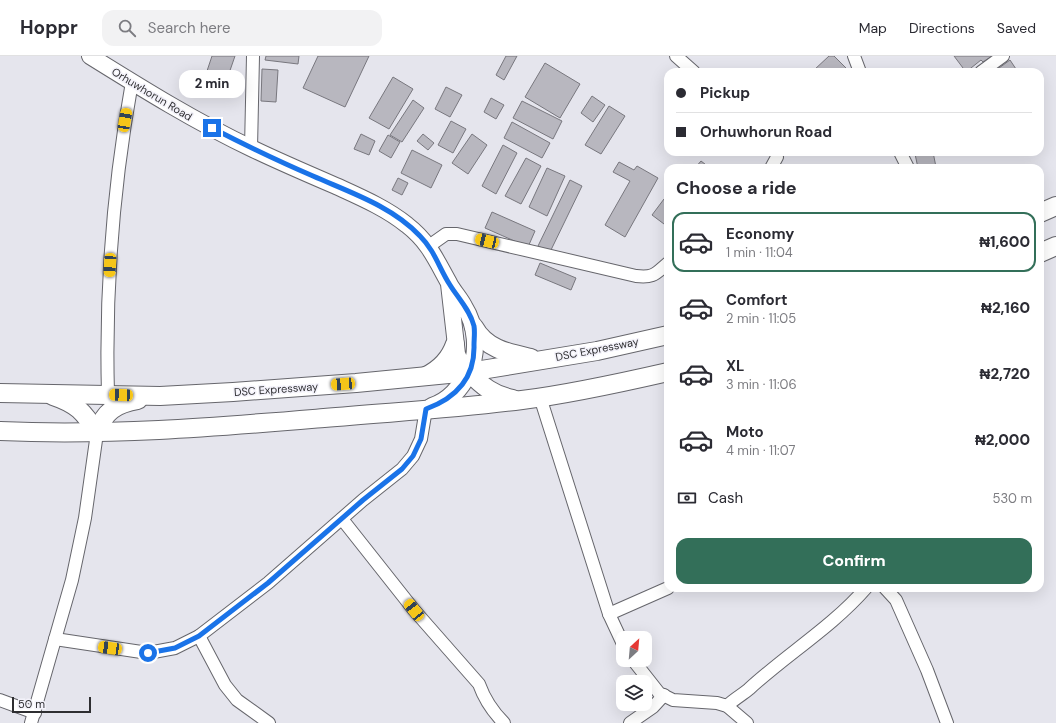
<!DOCTYPE html>
<html lang="en">
<head>
<meta charset="utf-8">
<style>
	body { margin:0; font-family:"DM Sans",sans-serif; background:#f2f2f3; color:#2b2b33; height:100vh; display:flex; flex-direction:column; font-size:15px; white-space:nowrap }
	* { box-sizing:border-box; margin:0 }
	p { font-size:13px; color:#7c7c81 }
	.icon { flex:none; width:22px; height:22px; fill:none; stroke:currentColor; stroke-width:2; stroke-linecap:round; stroke-linejoin:round }
	.map { position:relative; flex:1; overflow:hidden }
	.details { position:absolute; left:664px; top:108px; width:380px; height:428px; display:flex; flex-direction:column; background:#fff; border-radius:12px; box-shadow:0 4px 16px #0002 }
	.details>* { flex:none }
	.top-card { position:absolute; left:664px; top:12px; width:380px; height:88px; border-radius:12px; box-shadow:0 4px 16px #0002; display:grid; align-content:center; height:88px; padding:0 12px; background:#fff }
	.needle { width:26px; rotate:26deg }
	.controls { position:absolute; left:616px; top:575px; display:grid; gap:8px }
	.controls a { display:grid; place-items:center; width:36px; height:36px; border-radius:8px; background:#fff; box-shadow:0 4px 16px #0002; font-size:20px }
	.scale { position:absolute; left:12px; bottom:10px; width:79px; box-sizing:border-box; padding-left:4px; border:2px solid #2e2e31; border-top:0; font-size:11px; line-height:14px; white-space:nowrap; color:#2e2e31; -webkit-text-stroke:3px #f3f2fa; paint-order:stroke }
	.end { position:absolute; width:18px; height:18px; margin:-9px; border:5px solid #1a73e8; background:#fff; box-shadow:0 0 0 2px #fff }
	.from { border-radius:50% }
	.bubble { position:absolute; height:28px; border-radius:12px; background:#fff; box-shadow:0 4px 16px #0002; font-size:13px; font-weight:800; line-height:28px; text-align:center }
	.car { position:absolute; width:12px; height:24px; margin:-12px -6px; border-radius:5px; box-shadow:0 0 3px 1px #0007; background:linear-gradient(#f5c518 24%,#345 0 40%,#f5c518 0 76%,#345 0 86%,#f5c518 0) }
	.top-card b { display:flex; align-items:center; gap:14px; height:38px; font-size:15px }
	.top-card b+b { border-top:1px solid #e1e1e2 }
	.top-card i { width:10px; height:10px; background:#2b2b33 }
	ul { padding:0; list-style:none }
	li { display:flex; align-items:center; gap:12px; height:60px; margin:0 8px 6px; padding:0 4px; border:2px solid transparent; border-radius:12px }
	li div { flex:1 }
	li b { display:block; font-size:15px }
	li em { font-style:normal; font-weight:800 }
	li.active { border-color:#336f59 }
	li>.icon { width:36px; height:36px; stroke-width:1.5 }
	h2 { padding:0 12px; font-size:18px; line-height:48px }
	.pay { display:flex; align-items:center; gap:10px; height:44px; padding:0 12px; font-size:15px }
	.pay p { margin-inline-start:auto }
	.action { display:flex; gap:8px; margin-top:auto; padding:8px 12px }
	.action a { flex:1; height:46px; border-radius:12px; background:#336f59; color:#fff; font-size:16px; font-weight:800; line-height:46px; text-align:center }
	header { display:flex; align-items:center; gap:24px; box-sizing:border-box; height:56px; padding:0 20px; background:#fff; border-bottom:1px solid #e1e1e2 }
	header strong { font-size:19px }
	nav { display:flex; gap:22px; margin-inline-start:auto; font-size:14px }
	.search { width:280px; height:36px; background:#f2f2f3; display:flex; align-items:center; gap:10px; box-sizing:border-box; padding:0 14px; border-radius:12px; color:#7c7c81; font-size:15px }
	.map>svg:first-child { display:block }
	.building { fill:#b8b7bf; stroke:#78777e }
	.lines { fill:none; stroke-linecap:round; stroke-linejoin:round }
	.street-casing { stroke:#66666c; stroke-width:14 }
	.secondary-casing { stroke:#66666c; stroke-width:18 }
	.primary-casing { stroke:#66666c; stroke-width:20 }
	.street { stroke:#fff; stroke-width:12 }
	.secondary { stroke:#fff; stroke-width:16 }
	.primary { stroke:#fff; stroke-width:18 }
	.route { stroke:#1a73e8; stroke-width:5 }
	.labels { text-anchor:middle; dominant-baseline:central; stroke-width:3; stroke-linejoin:round; paint-order:stroke }
	.street-label { font-size:11px; fill:#2e2e31; stroke:#f3f2fa }
</style>
</head>
<body>
<header>
<strong>Hoppr</strong>
<div class="search"><svg class="icon" aria-label="search" viewBox="0 0 24 24"><circle cx="10" cy="10" r="6"/><path d="M15 15l6 6"/></svg>Search here</div>
<nav><a>Map</a><a>Directions</a><a>Saved</a></nav>
</header>
<div class="map">
<svg width="1056" height="667" viewBox="0 0 1056 667">
	<rect width="100%" height="100%" fill="#e5e5ed"/>
	<!-- building -->
	<g class="building">
		<polygon points="212,0 235,0 226,26 235,29 232,37 203,27"/>
		<polygon points="266,0 299,0 298,8 265,4"/>
		<polygon points="318,0 369,0 345,51 303,32"/>
		<polygon points="506,0 517,0 504,24 496,19"/>
		<polygon points="829,0 834,0 850,16 816,16 814,14"/>
		<polygon points="954,0 992,0 983,6 981,4 966,16"/>
		<polygon points="1010,4 1016,13 1012,16 996,16 995,15"/>
		<polygon points="545,7 580,28 560,62 525,41"/>
		<polygon points="262,13 278,14 276,46 261,45"/>
		<polygon points="393,21 413,33 389,73 369,62"/>
		<polygon points="446,31 462,39 450,61 435,53"/>
		<polygon points="592,40 605,49 593,66 581,57"/>
		<polygon points="491,42 504,49 496,63 484,56"/>
		<polygon points="413,44 424,52 402,86 390,79"/>
		<polygon points="522,45 562,65 553,83 513,62"/>
		<polygon points="609,50 625,60 601,98 585,89"/>
		<polygon points="451,65 466,73 453,97 438,89"/>
		<polygon points="512,66 550,87 542,102 504,82"/>
		<polygon points="361,78 375,85 369,99 354,93"/>
		<polygon points="423,78 434,87 428,94 417,85"/>
		<polygon points="472,78 487,89 468,118 452,107"/>
		<polygon points="388,79 400,86 391,102 379,95"/>
		<polygon points="503,89 517,97 496,138 482,130"/>
		<polygon points="412,94 442,109 431,132 401,117"/>
		<polygon points="927,96 933,96 936,111 918,112 915,98"/>
		<polygon points="526,102 541,110 521,148 505,140"/>
		<polygon points="701,105 710,112 695,112"/>
		<polygon points="619,106 634,114 637,110 658,122 625,181 605,169 630,125 613,116"/>
		<polygon points="547,112 565,120 547,160 529,151"/>
		<polygon points="398,122 408,127 402,139 392,134"/>
		<polygon points="570,124 582,130 550,196 538,190"/>
		<polygon points="664,143 668,146 668,171 652,159"/>
		<polygon points="492,156 535,175 528,191 485,172"/>
		<polygon points="540,207 576,222 571,234 535,219"/>
	</g>
	<g class="lines">
		<!-- street casing -->
		<g class="street-casing">
			<g id="street">
				<polyline points="676,0 694,16"/>
				<polyline points="854,0 860,16"/>
				<polyline points="981,16 1003,0"/>
				<polyline points="251,92 253,0"/>
				<polyline points="900,96 908,112"/>
				<polyline points="771,112 777,101 776,96"/>
				<path d="M429 190 446 178H457L636 220C654 222 655 218 668 207"/>
				<path d="M108 338C105 232 113 131 132 26"/>
				<polyline points="540,341 609,558 623,588"/>
				<path d="M342 463 414 554 479 628C484 642 493 656 504 667"/>
				<polyline points="885,532 896,544 927,614 947,667"/>
				<polyline points="609,558 668,532"/>
				<polyline points="199,580 225,629 237,644 269,667"/>
				<polyline points="55,583 148,597 175,592 199,580 268,527 363,444 402,413 413,400 421,383 426,353"/>
				<polyline points="633,604 659,637 673,644 717,647 727,650 747,667"/>
				<polyline points="0,644 35,657"/>
				<path d="M727 650C734 643 742 639 749 633 787 598 832 571 866 532"/>
				<polyline points="31,667 72,524 85,462 97,377"/>
				<polyline points="630,667 653,651 664,639"/>
			</g>
		</g>
		<!-- secondary casing -->
		<g class="secondary-casing">
			<path id="secondary" d="M90 0C143 33 196 66 253 93 280 106 308 118 336 130 360 141 386 152 407 169 429 186 436 204 449 227 453 235 460 242 464 250 476 269 479 296 469 316L461 307 457 298 449 228"/>
		</g>
		<!-- primary casing -->
		<g class="primary-casing">
			<g id="primary">
				<polyline points="1040,157 1056,150"/>
				<polyline points="1040,197 1056,190"/>
				<path d="M474 271C486 293 508 297 531 302"/>
				<path d="M426 320C440 313 450 303 455 288"/>
				<polyline points="0,337 160,340 233,336 356,327 469,316 597,295 668,279"/>
				<path d="M53 340C77 348 84 356 97 377"/>
				<path d="M432 351C450 345 460 332 469 316 482 330 493 339 513 343"/>
				<path d="M0 375C110 380 215 371 324 362 390 356 456 353 522 344 571 338 620 327 668 316"/>
				<path d="M97 377C104 355 116 348 138 344"/>
			</g>
		</g>
		<!-- street -->
		<use href="#street" class="street"/>
		<!-- secondary -->
		<use href="#secondary" class="secondary"/>
		<!-- primary -->
		<use href="#primary" class="primary"/>
	</g>
	<g class="lines">
		<!-- route -->
		<path class="route" d="M148 597 175 592 199 580 268 527 363 444 402 413 413 400 421 383 426 353C456 342 475 322 474 289 474 283 475 276 474 270 470 254 458 242 450 229 439 212 435 195 420 180 392 150 349 136 313 120 278 105 245 89 212 72"/>
	</g>
	<g class="labels">
		<!-- street labels -->
		<g class="street-label">
			<text transform="translate(152 38) rotate(31)">Orhuwhorun Road</text>
			<text transform="translate(597 293) rotate(-11)">DSC Expressway</text>
			<text transform="translate(276 333) rotate(-4)">DSC Expressway</text>
		</g>
	</g>
</svg>
<div class="controls">
<a><svg class="needle" viewBox="-14 -14 28 28"><path d="M0-13l5 13h-10z" fill="#e53935"/><path d="M0 13l5-13h-10z" fill="#7c7c81"/></svg></a>
<a><svg class="icon" aria-label="layers" viewBox="0 0 24 24"><path d="M12 4l9 5-9 5-9-5zM3 14l9 5 9-5"/></svg></a>
</div>
<div class="scale">50 m</div>
<i class="end from" style="left:148px;top:597px"></i>
<i class="end" style="left:212px;top:72px"></i>
<div class="bubble" style="left:179px;top:14px;width:66px">2 min</div>
<i class="car" style="left:125px;top:64px;rotate:10deg"></i>
<i class="car" style="left:487px;top:185px;rotate:283deg"></i>
<i class="car" style="left:110px;top:209px;rotate:183deg"></i>
<i class="car" style="left:343px;top:328px;rotate:266deg"></i>
<i class="car" style="left:121px;top:339px;rotate:272deg"></i>
<i class="car" style="left:414px;top:554px;rotate:322deg"></i>
<i class="car" style="left:110px;top:592px;rotate:278deg"></i>
<div class="top-card">
<b><i class="from"></i>Pickup</b>
<b><i></i>Orhuwhorun Road</b>
</div>
<section class="details">
<h2>Choose a ride</h2>
<ul>
<li class="active"><svg class="icon" aria-label="car" viewBox="0 0 24 24"><path d="M5 17H2v-5l4-1 3-4h7l3 4 3 1v5h-3M9 17h6M6 11h13"/><circle cx="7" cy="17" r="2"/><circle cx="17" cy="17" r="2"/></svg><div><b>Economy</b><p>1 min · 11:04</p></div><em>₦1,600</em></li>
<li><svg class="icon" aria-label="car" viewBox="0 0 24 24"><path d="M5 17H2v-5l4-1 3-4h7l3 4 3 1v5h-3M9 17h6M6 11h13"/><circle cx="7" cy="17" r="2"/><circle cx="17" cy="17" r="2"/></svg><div><b>Comfort</b><p>2 min · 11:05</p></div><em>₦2,160</em></li>
<li><svg class="icon" aria-label="car" viewBox="0 0 24 24"><path d="M5 17H2v-5l4-1 3-4h7l3 4 3 1v5h-3M9 17h6M6 11h13"/><circle cx="7" cy="17" r="2"/><circle cx="17" cy="17" r="2"/></svg><div><b>XL</b><p>3 min · 11:06</p></div><em>₦2,720</em></li>
<li><svg class="icon" aria-label="car" viewBox="0 0 24 24"><path d="M5 17H2v-5l4-1 3-4h7l3 4 3 1v5h-3M9 17h6M6 11h13"/><circle cx="7" cy="17" r="2"/><circle cx="17" cy="17" r="2"/></svg><div><b>Moto</b><p>4 min · 11:07</p></div><em>₦2,000</em></li>
</ul>
<div class="pay"><svg class="icon" aria-label="cash" viewBox="0 0 24 24"><path d="M3 7h18v10H3z"/><circle cx="12" cy="12" r="2"/></svg>Cash<p>530 m</p></div>
<div class="action"><a>Confirm</a></div>
</section>
</div>
</body>
</html>
